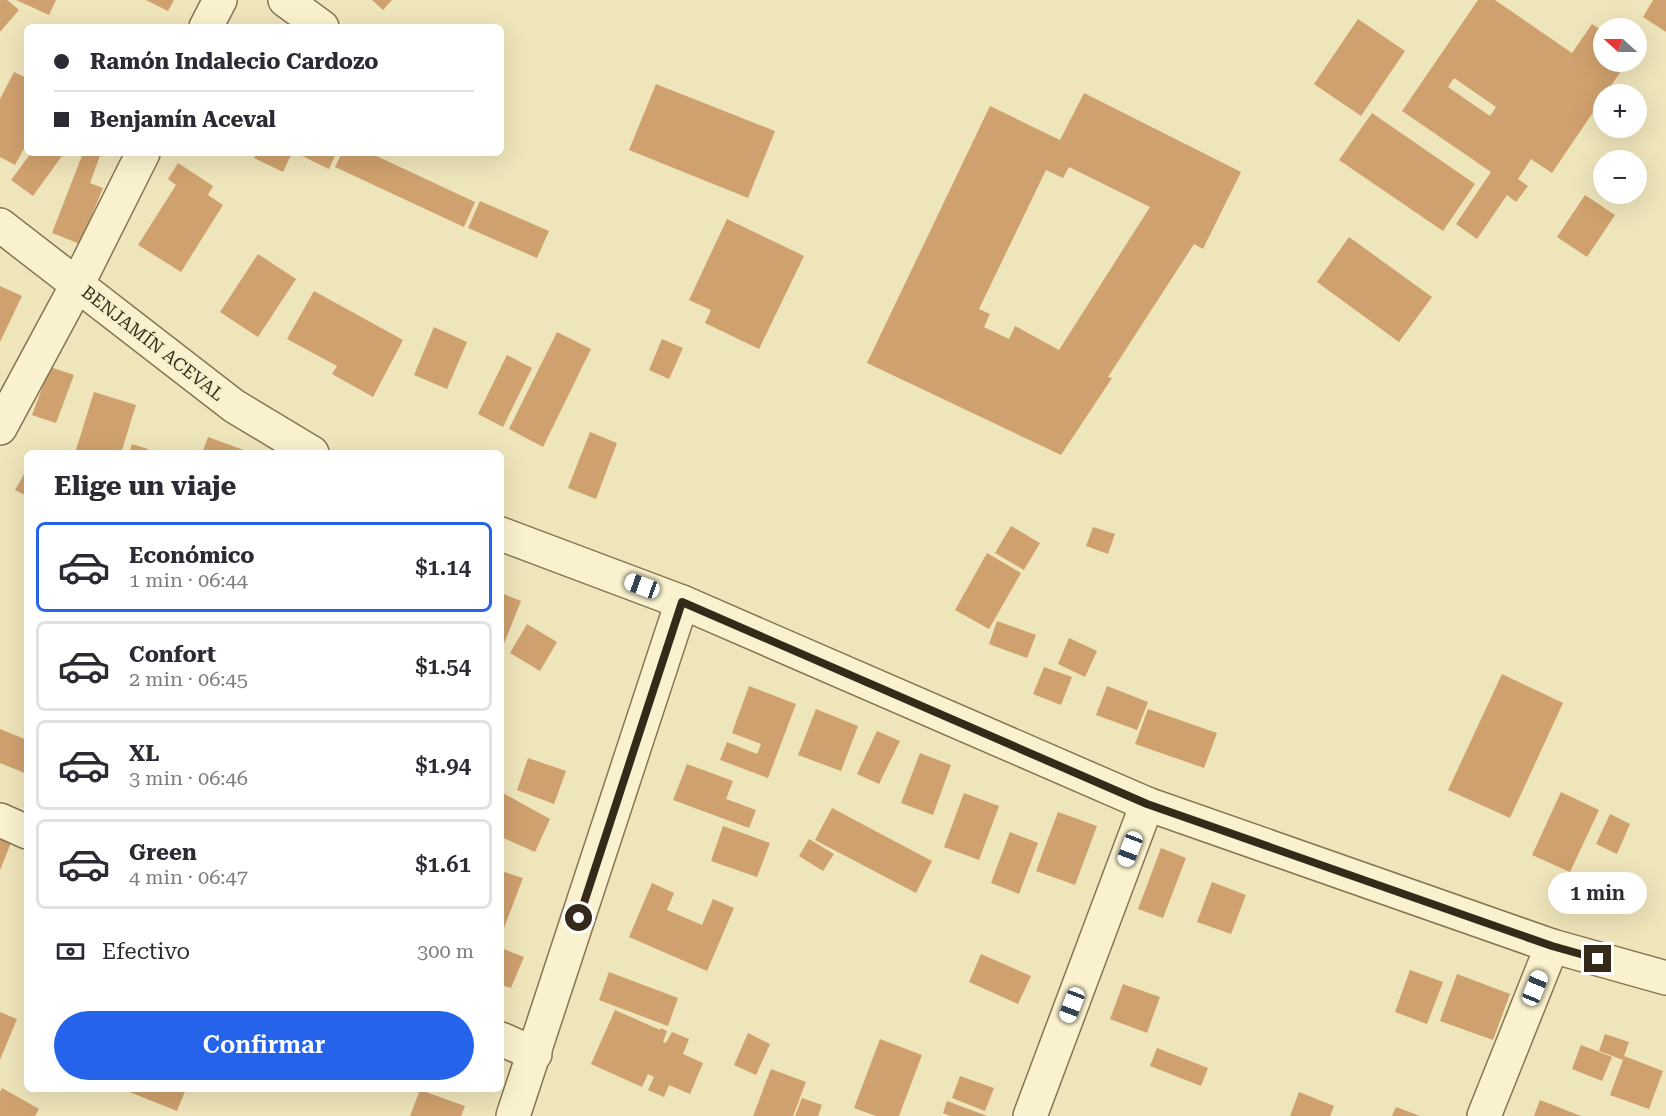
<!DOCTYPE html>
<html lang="es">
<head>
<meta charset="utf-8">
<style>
	body { margin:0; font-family:"Roboto Serif",serif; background:#f2f2f3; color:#2b2b33; height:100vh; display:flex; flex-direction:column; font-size:22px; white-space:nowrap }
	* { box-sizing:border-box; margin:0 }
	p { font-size:20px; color:#7c7c81 }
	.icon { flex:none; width:33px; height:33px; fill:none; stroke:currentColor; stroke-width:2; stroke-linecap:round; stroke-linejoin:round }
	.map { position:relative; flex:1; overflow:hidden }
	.drawer { position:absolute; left:24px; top:450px; width:480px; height:642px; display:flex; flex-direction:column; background:#fff; border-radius:9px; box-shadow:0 6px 24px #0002 }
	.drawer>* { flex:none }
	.top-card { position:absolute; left:24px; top:24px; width:480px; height:132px; border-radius:9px; box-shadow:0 6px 24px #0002; display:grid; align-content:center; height:132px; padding:0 30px; background:#fff }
	.needle { width:39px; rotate:291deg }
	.tools { position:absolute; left:1593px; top:18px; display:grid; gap:12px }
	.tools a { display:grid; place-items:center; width:54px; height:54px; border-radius:50%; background:#fff; box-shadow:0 6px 24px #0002; font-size:30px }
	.end { position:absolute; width:27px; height:27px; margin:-14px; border:8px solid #352a1a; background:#fff; box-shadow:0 0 0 3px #fff }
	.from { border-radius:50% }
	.bubble { position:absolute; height:42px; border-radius:21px; background:#fff; box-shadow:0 6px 24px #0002; font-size:20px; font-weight:600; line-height:42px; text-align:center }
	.car { position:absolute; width:18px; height:36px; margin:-18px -9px; border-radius:8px; box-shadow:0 0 4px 2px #0007; background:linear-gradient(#fff 24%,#345 0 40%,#fff 0 76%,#345 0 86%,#fff 0) }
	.top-card b { display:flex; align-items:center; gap:21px; height:57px; font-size:22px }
	.top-card b+b { border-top:2px solid #e1e1e2 }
	.top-card i { width:15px; height:15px; background:#2b2b33 }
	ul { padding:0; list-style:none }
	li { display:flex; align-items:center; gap:18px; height:90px; margin:0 12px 9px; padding:0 18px; border:3px solid #e1e1e2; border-radius:9px }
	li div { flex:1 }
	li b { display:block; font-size:22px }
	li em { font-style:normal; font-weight:600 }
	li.on { border-color:#2563eb }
	li>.icon { width:54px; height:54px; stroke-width:1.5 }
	h2 { padding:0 30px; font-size:27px; line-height:72px }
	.pay { display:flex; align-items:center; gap:15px; height:66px; padding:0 30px; font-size:22px }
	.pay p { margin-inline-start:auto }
	.action { display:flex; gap:12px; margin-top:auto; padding:12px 30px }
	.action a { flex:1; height:69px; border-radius:36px; background:#2563eb; color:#fff; font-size:24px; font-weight:600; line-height:69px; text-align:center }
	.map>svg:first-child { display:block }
	.building { fill:#cfa16e; fill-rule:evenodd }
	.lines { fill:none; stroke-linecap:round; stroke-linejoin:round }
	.minor-casing { stroke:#877454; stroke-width:36 }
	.minor { stroke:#faf2ce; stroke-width:33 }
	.route { stroke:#352a1a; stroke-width:8 }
	.labels { text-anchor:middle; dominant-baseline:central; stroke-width:4.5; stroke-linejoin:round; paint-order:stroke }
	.street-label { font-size:18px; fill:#352a1a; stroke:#f7efca }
</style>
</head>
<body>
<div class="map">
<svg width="1666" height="1116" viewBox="0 0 1666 1116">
	<rect width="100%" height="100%" fill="#efe5bb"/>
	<!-- building -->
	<g class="building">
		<polygon points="0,0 7,0 19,10 0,32"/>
		<polygon points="16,0 56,0 49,15"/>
		<polygon points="146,0 174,0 168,11"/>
		<polygon points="372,0 392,0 383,10"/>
		<path d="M1478 0H1495L1572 53 1592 24 1604 32V62H1627L1552 173 1531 159 1518 179 1528 186 1516 202 1507 195 1477 239 1456 224 1491 172 1402 111ZM1454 78 1496 107 1490 116 1448 87Z"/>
		<polygon points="1653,0 1666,0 1666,32 1643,17"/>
		<polygon points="1358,19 1405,51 1361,116 1314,84"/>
		<polygon points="14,72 27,78 27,143 15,165 0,157 0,99"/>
		<polygon points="656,84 775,131 748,198 629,150"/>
		<path d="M1084 93 1241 172 1203 249 1194 244 1108 377 1112 378 1061 455 867 363 990 106 1060 140ZM1069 167 1150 207 1059 350 1015 326 1009 339 984 327 990 314 979 309 1046 170 1063 178Z"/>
		<polygon points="1372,113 1475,184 1443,231 1339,160"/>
		<polygon points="31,153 64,153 33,196 11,180"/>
		<polygon points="83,153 101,153 90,183 103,188 80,244 52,233"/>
		<polygon points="256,153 292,153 283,172 254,158"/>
		<polygon points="296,153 336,153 329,169"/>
		<polygon points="342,153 370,153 475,202 464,227 335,167"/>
		<polygon points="178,163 213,186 208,195 223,205 181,272 138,245 176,185 168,179"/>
		<polygon points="1585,195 1615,215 1587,257 1557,237"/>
		<polygon points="480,201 549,231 537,258 468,228"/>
		<polygon points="727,219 804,256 759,349 705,323 711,310 689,300"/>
		<polygon points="1349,237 1432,297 1399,342 1317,282"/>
		<polygon points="258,254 296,279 258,337 220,312"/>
		<polygon points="0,286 22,296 0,342"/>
		<polygon points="314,291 403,340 373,397 332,374 337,366 287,339"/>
		<polygon points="434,327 467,342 447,389 414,375"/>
		<polygon points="557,332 591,349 543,447 509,429"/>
		<polygon points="662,339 683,348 669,379 649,370"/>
		<polygon points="507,355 532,368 503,427 478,414"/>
		<polygon points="50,367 74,375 56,423 32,415"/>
		<polygon points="94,392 136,405 121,453 75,453"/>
		<polygon points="590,432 617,443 596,499 568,488"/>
		<polygon points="208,437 252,453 202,453"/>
		<polygon points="132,444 148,449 147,453 129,453"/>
		<polygon points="27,469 27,496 15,490"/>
		<polygon points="1011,526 1040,543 1024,570 995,553"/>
		<polygon points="1093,527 1115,534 1108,554 1086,546"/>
		<polygon points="987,553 1021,573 989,629 955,610"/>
		<polygon points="501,593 521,601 501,651"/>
		<polygon points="997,621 1036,635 1027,658 989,644"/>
		<polygon points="527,624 557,642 540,671 510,653"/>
		<polygon points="1069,638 1097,651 1085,677 1058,664"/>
		<polygon points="1044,667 1072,677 1061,705 1033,694"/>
		<polygon points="1502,674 1563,703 1510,818 1448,790"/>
		<polygon points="749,686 796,704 768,778 720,760 727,742 757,754 761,744 732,733"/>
		<polygon points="1107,686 1148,702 1137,730 1096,715"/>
		<polygon points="816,709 858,726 841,771 798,755"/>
		<polygon points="1148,709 1217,733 1204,768 1135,744"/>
		<polygon points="0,729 27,740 27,774 0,763"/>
		<polygon points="877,731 900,741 879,784 857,774"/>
		<polygon points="920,753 951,765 933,815 901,803"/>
		<polygon points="528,758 566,771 554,804 517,790"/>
		<polygon points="687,764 733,781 726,799 756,810 749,828 673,800"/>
		<polygon points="501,792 550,819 535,852 501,837"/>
		<polygon points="1561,792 1599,810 1570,872 1532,855"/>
		<polygon points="964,793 999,806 979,860 944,847"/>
		<polygon points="832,808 932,861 916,893 815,840"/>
		<polygon points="1058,812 1097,826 1075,885 1036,871"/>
		<polygon points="1610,814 1630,824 1617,854 1596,844"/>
		<polygon points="723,826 770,843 757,877 711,861"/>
		<polygon points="1010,832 1038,843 1019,894 991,883"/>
		<polygon points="0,838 11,843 0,870"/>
		<polygon points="809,839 834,854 823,871 799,856"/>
		<polygon points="1161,848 1186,858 1163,918 1138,909"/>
		<polygon points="501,871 523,878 501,936"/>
		<polygon points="1212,882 1246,895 1231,934 1197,922"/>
		<polygon points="652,883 674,893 667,910 702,925 713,899 734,908 707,971 629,937"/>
		<polygon points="501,948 524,957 511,988 501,985"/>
		<polygon points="981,954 1031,976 1018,1004 969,982"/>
		<polygon points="1410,970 1443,982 1427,1024 1395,1012"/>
		<polygon points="609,972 678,998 668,1026 599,1000"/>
		<polygon points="1457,974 1510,994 1493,1040 1440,1021"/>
		<polygon points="1123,984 1160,997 1147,1033 1110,1019"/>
		<polygon points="615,1010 660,1030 661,1028 667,1031 663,1042 666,1043 672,1032 689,1039 683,1054 703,1063 690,1094 669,1085 664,1097 648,1090 654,1077 648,1074 642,1087 591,1064"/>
		<polygon points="0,1012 17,1019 0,1060"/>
		<polygon points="748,1033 770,1044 756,1075 734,1065"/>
		<polygon points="1605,1034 1629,1042 1624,1056 1663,1071 1649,1109 1610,1095 1623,1060 1599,1051"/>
		<polygon points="880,1039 922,1055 899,1116 876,1116 854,1108"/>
		<polygon points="1581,1045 1612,1057 1602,1081 1572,1069"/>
		<polygon points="1157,1048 1208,1068 1201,1086 1150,1066"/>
		<polygon points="771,1069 806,1082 793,1116 753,1116"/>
		<polygon points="960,1076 994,1088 985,1111 952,1098"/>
		<polygon points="2,1088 39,1109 35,1116 0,1116 0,1092"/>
		<polygon points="122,1089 186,1089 177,1111"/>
		<polygon points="420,1090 465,1106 461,1116 410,1116"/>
		<polygon points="1299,1092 1334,1106 1330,1116 1290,1116"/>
		<polygon points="802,1098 822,1105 818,1116 795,1116"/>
		<polygon points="1540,1100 1581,1116 1534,1116"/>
		<polygon points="947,1101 987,1116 950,1116 943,1113"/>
		<polygon points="1396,1107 1420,1116 1392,1116"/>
	</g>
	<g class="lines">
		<!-- minor casing -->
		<g class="minor-casing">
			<g id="minor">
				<polyline points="285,0 322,27"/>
				<polyline points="206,27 220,0"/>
				<polyline points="0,225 234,406 312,453"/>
				<polyline points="0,428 77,285 143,153"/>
				<polyline points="501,534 682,602 1147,804 1552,946 1666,978"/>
				<polyline points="0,820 27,832"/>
				<polyline points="501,1039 535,1054"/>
				<polyline points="513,1116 682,602"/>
				<polyline points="1030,1116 1147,804"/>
				<polyline points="1484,1116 1552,946"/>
			</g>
		</g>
		<!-- minor -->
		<use href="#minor" class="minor"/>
	</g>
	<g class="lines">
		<!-- route -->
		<polyline class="route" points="579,918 682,602 1147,804 1552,946 1598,959"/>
	</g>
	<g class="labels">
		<!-- street labels -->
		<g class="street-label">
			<text transform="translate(153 343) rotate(38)">BENJAMÍN ACEVAL</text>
		</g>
	</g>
</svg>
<div class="tools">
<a><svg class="needle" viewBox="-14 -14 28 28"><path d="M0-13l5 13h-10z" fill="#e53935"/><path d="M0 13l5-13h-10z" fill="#7c7c81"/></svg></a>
<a>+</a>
<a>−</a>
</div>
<i class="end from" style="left:579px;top:918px"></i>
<i class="end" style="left:1598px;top:959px"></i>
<div class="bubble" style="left:1548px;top:872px;width:99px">1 min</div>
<i class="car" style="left:642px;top:586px;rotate:290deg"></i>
<i class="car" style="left:1130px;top:849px;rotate:201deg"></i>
<i class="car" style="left:1535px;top:988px;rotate:22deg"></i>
<i class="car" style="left:1072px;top:1005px;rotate:201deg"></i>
<div class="top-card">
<b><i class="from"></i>Ramón Indalecio Cardozo</b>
<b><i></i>Benjamín Aceval</b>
</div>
<section class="drawer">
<h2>Elige un viaje</h2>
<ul>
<li class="on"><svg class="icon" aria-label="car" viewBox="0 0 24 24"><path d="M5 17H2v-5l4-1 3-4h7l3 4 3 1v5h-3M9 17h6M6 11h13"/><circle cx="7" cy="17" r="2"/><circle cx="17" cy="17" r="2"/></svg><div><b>Económico</b><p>1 min · 06:44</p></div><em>$1.14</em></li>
<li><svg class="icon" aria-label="car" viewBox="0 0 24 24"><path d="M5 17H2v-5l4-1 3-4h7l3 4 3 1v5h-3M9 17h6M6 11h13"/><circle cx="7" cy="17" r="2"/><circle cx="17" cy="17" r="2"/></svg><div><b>Confort</b><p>2 min · 06:45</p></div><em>$1.54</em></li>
<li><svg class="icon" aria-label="car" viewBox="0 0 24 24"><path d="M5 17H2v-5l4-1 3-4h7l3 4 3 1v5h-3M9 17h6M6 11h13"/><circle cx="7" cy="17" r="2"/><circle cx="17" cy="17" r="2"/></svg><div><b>XL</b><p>3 min · 06:46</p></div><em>$1.94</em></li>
<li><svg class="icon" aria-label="car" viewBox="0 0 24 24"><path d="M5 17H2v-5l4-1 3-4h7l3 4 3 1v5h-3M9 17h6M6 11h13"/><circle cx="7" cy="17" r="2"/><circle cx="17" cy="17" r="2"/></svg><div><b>Green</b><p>4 min · 06:47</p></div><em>$1.61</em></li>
</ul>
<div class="pay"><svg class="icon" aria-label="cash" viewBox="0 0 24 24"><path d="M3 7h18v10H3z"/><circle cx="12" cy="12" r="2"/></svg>Efectivo<p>300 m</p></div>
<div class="action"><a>Confirmar</a></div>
</section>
</div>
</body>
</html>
